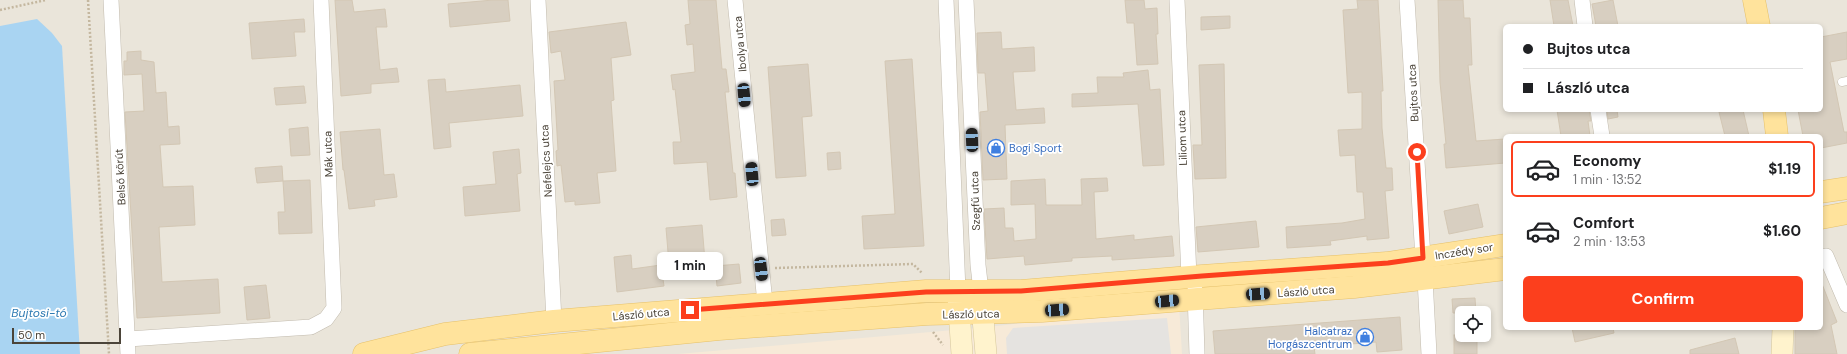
<!DOCTYPE html>
<html lang="en">
<head>
<meta charset="utf-8">
<style>
	body { margin:0; font-family:"DM Sans",sans-serif; background:#f6f6f6; color:#202124; height:100vh; display:flex; flex-direction:column; font-size:15px; white-space:nowrap }
	* { box-sizing:border-box; margin:0 }
	p { font-size:13px; color:#757577 }
	.icon { flex:none; width:22px; height:22px; fill:none; stroke:currentColor; stroke-width:2; stroke-linecap:round; stroke-linejoin:round }
	.map { position:relative; flex:1; overflow:hidden }
	.side { position:absolute; left:1503px; top:134px; width:320px; height:196px; display:flex; flex-direction:column; background:#fff; border-radius:6px; box-shadow:0 2px 6px #0003 }
	.side>* { flex:none }
	.guide { position:absolute; left:1503px; top:24px; width:320px; height:88px; border-radius:6px; box-shadow:0 2px 6px #0003; display:grid; align-content:center; height:88px; padding:0 20px; background:#fff }
	.buttons { position:absolute; left:1455px; top:306px; display:grid; gap:8px }
	.buttons a { display:grid; place-items:center; width:36px; height:36px; border-radius:6px; background:#fff; box-shadow:0 2px 6px #0003; font-size:20px }
	.scale { position:absolute; left:12px; bottom:10px; width:109px; box-sizing:border-box; padding-left:4px; border:2px solid #4b4439; border-top:0; font-size:11px; line-height:14px; white-space:nowrap; color:#4b4439; -webkit-text-stroke:3px #fff; paint-order:stroke }
	.end { position:absolute; width:18px; height:18px; margin:-9px; border:5px solid #fc3f1d; background:#fff; box-shadow:0 0 0 2px #fff }
	.from { border-radius:50% }
	.bubble { position:absolute; height:28px; border-radius:6px; background:#fff; box-shadow:0 2px 6px #0003; font-size:13px; font-weight:700; line-height:28px; text-align:center }
	.car { position:absolute; width:12px; height:24px; margin:-12px -6px; border-radius:5px; box-shadow:0 0 3px 1px #0007; background:linear-gradient(#222 24%,#8ab4d8 0 40%,#222 0 76%,#8ab4d8 0 86%,#222 0) }
	.guide b { display:flex; align-items:center; gap:14px; height:38px; font-size:15px }
	.guide b+b { border-top:1px solid #e0e0e0 }
	.guide i { width:10px; height:10px; background:#202124 }
	ul { padding:7px 0 0; list-style:none }
	li { display:flex; align-items:center; gap:12px; height:56px; margin:0 8px 6px; padding:0 12px; border:2px solid transparent; border-radius:6px }
	li div { flex:1 }
	li b { display:block; font-size:15px }
	li em { font-style:normal; font-weight:700 }
	li.active { border-color:#fc3f1d }
	li>.icon { width:36px; height:36px; stroke-width:1.5 }
	.primary-button { display:flex; gap:8px; margin-top:auto; padding:8px 20px }
	.primary-button a { flex:1; height:46px; border-radius:6px; background:#fc3f1d; color:#fff; font-size:16px; font-weight:700; line-height:46px; text-align:center }
	.map>svg:first-child { display:block }
	.residential { fill:#eae5da; fill-rule:evenodd }
	.commercial { fill:#f7ead8 }
	.parking { fill:#e5e3e0 }
	.water { fill:#a9d4f2 }
	.building { fill:#d8cfc1; stroke:#d3c7b4 }
	.lines { fill:none; stroke-linecap:round; stroke-linejoin:round }
	.lane-casing { stroke:#c2bbae; stroke-width:9 }
	.street-casing { stroke:#c2bbae; stroke-width:16 }
	.secondary-casing { stroke:#d6c79b; stroke-width:22 }
	.primary-casing { stroke:#e6c16a; stroke-width:23 }
	.path { stroke:#c4b79f; stroke-width:2.5; stroke-dasharray:2 2; stroke-linecap:butt }
	.lane { stroke:#fff; stroke-width:8 }
	.street { stroke:#fff; stroke-width:15 }
	.secondary { stroke:#fff3cd; stroke-width:21 }
	.primary { stroke:#ffe39c; stroke-width:22 }
	.route { stroke:#fc3f1d; stroke-width:5 }
	.labels { text-anchor:middle; dominant-baseline:central; stroke-width:3.5; stroke-linejoin:round; paint-order:stroke }
	.street-label { font-size:11px; fill:#4b4439; stroke:#fff }
	.shop-label { font-size:11px; fill:#366cbe; stroke:#fff; text-anchor:start }
	.water-label { font-size:12px; font-style:italic; fill:#2e7ab2; stroke:#fff }
</style>
</head>
<body>
<div class="map">
<svg width="1847" height="354" viewBox="0 0 1847 354">
	<rect width="100%" height="100%" fill="#f6f3ec"/>
	<!-- residential -->
	<path class="residential" d="M0 0H1847V354H0ZM1505 26H1821V110H1505ZM1505 136H1821V328H1505ZM1462 313H1484V335H1462Z"/>
	<!-- commercial -->
	<polygon class="commercial" points="1179,304 1182,354 678,354 988,327"/>
	<!-- parking -->
	<polygon class="parking" points="1167,318 1171,354 1007,354 1006,338 1013,328"/>
	<!-- water -->
	<polygon class="water" points="37,19 52,33 62,46 80,354 0,354 0,26"/>
	<!-- building -->
	<g class="building">
		<polygon points="335,0 352,0 354,12 385,9 387,27 376,27 380,70 397,68 399,82 371,84 371,93 341,96"/>
		<polygon points="493,0 508,0 510,21 450,27 448,4"/>
		<polygon points="688,0 716,0 722,69 726,69 729,92 725,92 733,173 735,173 737,197 710,200 707,162 674,164 673,142 681,142 675,89 673,90 671,75 695,72 693,44 687,45 685,25 690,24"/>
		<polygon points="1125,0 1144,0 1145,9 1157,8 1158,34 1156,34 1158,64 1137,65 1134,23 1127,23"/>
		<polygon points="1357,0 1378,0 1383,91 1381,91 1382,128 1386,168 1392,168 1393,190 1385,191 1389,238 1367,240 1367,236 1330,241 1331,245 1287,248 1286,227 1342,223 1365,219 1363,192 1357,192 1355,155 1340,156 1338,130 1362,129 1362,92 1348,93 1343,10 1358,9"/>
		<polygon points="1438,0 1463,0 1464,18 1470,18 1472,65 1468,65 1476,141 1505,139 1505,163 1446,168 1444,144 1446,144 1440,82"/>
		<polygon points="1550,0 1568,0 1573,26 1554,26"/>
		<polygon points="1613,0 1618,26 1596,26 1592,4"/>
		<polygon points="1230,16 1230,28 1201,30 1201,17"/>
		<polygon points="304,19 305,32 294,32 296,56 252,59 249,23"/>
		<polygon points="626,22 631,55 611,58 614,100 611,101 616,171 597,173 600,203 575,205 575,201 565,202 561,165 557,166 556,151 558,150 554,81 565,80 561,51 551,53 549,32"/>
		<polygon points="1001,32 1002,49 1034,47 1035,71 1013,72 1016,110 1044,108 1045,123 1005,125 1007,179 983,180 980,112 988,111 985,73 978,73 977,33"/>
		<polygon points="1847,32 1847,59 1830,62 1844,132 1847,132 1847,143 1821,148 1821,136 1803,136 1798,110 1821,110 1821,37"/>
		<polygon points="141,51 141,60 154,62 156,93 166,92 168,127 179,126 180,144 160,145 163,187 193,186 195,225 159,227 162,282 218,279 220,313 137,318 125,112 144,111 142,74 124,75 124,61 127,61 127,52"/>
		<polygon points="912,59 924,246 864,249 862,216 895,214 885,61"/>
		<polygon points="808,64 812,116 802,117 806,176 776,178 768,67"/>
		<polygon points="1224,64 1226,178 1195,179 1193,145 1202,145 1199,65"/>
		<polygon points="1148,70 1150,90 1160,89 1164,165 1143,166 1138,104 1072,107 1072,94 1098,93 1097,77 1124,77 1123,73"/>
		<polygon points="445,79 446,92 520,85 523,116 449,123 451,147 434,149 428,80"/>
		<polygon points="304,86 306,103 276,105 274,88"/>
		<polygon points="1557,110 1589,110 1591,121 1588,121 1590,136 1561,136"/>
		<polygon points="1607,110 1617,110 1618,117 1608,119"/>
		<polygon points="1730,110 1743,110 1749,136 1725,136 1719,112"/>
		<polygon points="308,127 310,155 291,156 289,129"/>
		<polygon points="380,129 384,175 394,174 397,197 374,200 375,206 349,209 344,170 343,170 340,132"/>
		<polygon points="519,149 521,173 517,174 520,211 465,216 463,187 496,184 493,152"/>
		<polygon points="840,152 841,169 828,170 827,153"/>
		<polygon points="282,166 283,181 257,183 255,168"/>
		<polygon points="1107,178 1108,191 1094,192 1096,239 1134,235 1134,240 1172,236 1174,256 1112,260 1112,256 1072,258 1072,261 1025,265 1024,256 987,259 984,209 1004,208 1005,228 1013,228 1014,241 1036,239 1035,204 1011,205 1011,181 1045,179 1046,205 1082,205 1081,179"/>
		<polygon points="310,180 312,233 279,234 278,212 285,212 283,181"/>
		<polygon points="1478,204 1483,227 1449,234 1444,211"/>
		<polygon points="784,219 786,235 772,236 771,220"/>
		<polygon points="1256,221 1259,247 1198,252 1196,227"/>
		<polygon points="702,225 705,261 669,264 666,228"/>
		<polygon points="631,255 632,269 661,265 664,286 617,292 614,257"/>
		<polygon points="739,264 741,283 717,286 715,266"/>
		<polygon points="1821,284 1822,284 1837,322 1831,325 1837,354 1795,354 1795,328 1821,328"/>
		<polygon points="266,285 270,318 247,320 244,287"/>
		<polygon points="1475,298 1476,313 1453,313 1452,299"/>
		<polygon points="1400,317 1402,350 1377,352 1376,342 1314,347 1315,354 1215,354 1213,331"/>
		<polygon points="1572,328 1613,328 1614,333 1575,342"/>
		<rect x="1454" y="335" width="23" height="19"/>
		<polygon points="1735,338 1739,354 1690,354 1690,350"/>
	</g>
	<g class="lines">
		<!-- lane casing -->
		<g class="lane-casing">
			<polyline id="lane" points="1842,82 1847,81"/>
		</g>
		<!-- street casing -->
		<g class="street-casing">
			<g id="street">
				<polyline points="111,0 128,354"/>
				<polyline points="538,0 554,321"/>
				<polyline points="735,0 765,303"/>
				<polyline points="946,0 958,291"/>
				<polyline points="966,0 978,265 981,291"/>
				<polyline points="1177,0 1189,277"/>
				<polyline points="1407,0 1423,258"/>
				<polyline points="1582,0 1585,26"/>
				<polyline points="1598,110 1602,136"/>
				<polyline points="1826,256 1847,305"/>
				<polyline points="1425,279 1429,354"/>
				<polyline points="1195,290 1197,354"/>
				<polyline points="128,339 311,327 326,319 334,308 321,0"/>
			</g>
		</g>
		<!-- secondary casing -->
		<g class="secondary-casing">
			<g id="secondary">
				<polyline points="958,295 962,354"/>
				<polyline points="981,295 986,354"/>
				<polyline points="1782,354 1783,328"/>
			</g>
		</g>
		<!-- primary casing -->
		<g class="primary-casing">
			<g id="primary">
				<polyline points="1754,0 1759,26"/>
				<polyline points="1774,110 1777,136"/>
				<polyline points="1821,192 1847,188"/>
				<polyline points="1821,218 1847,213"/>
				<polyline points="364,354 445,334 554,321 926,291 1021,291 1202,276 1387,263 1505,245"/>
				<polyline points="470,354 719,329 927,314 1042,311 1354,287 1505,269"/>
			</g>
		</g>
		<!-- path -->
		<g class="path">
			<polyline points="88,0 109,354"/>
			<polyline points="0,10 46,0"/>
			<polyline points="775,268 913,264 922,273"/>
			<polyline points="933,332 943,345"/>
		</g>
		<!-- lane -->
		<use href="#lane" class="lane"/>
		<!-- street -->
		<use href="#street" class="street"/>
		<!-- secondary -->
		<use href="#secondary" class="secondary"/>
		<!-- primary -->
		<use href="#primary" class="primary"/>
	</g>
	<g class="lines">
		<!-- route -->
		<polyline class="route" points="690,310 926,292 1021,291 1202,276 1388,263 1423,258 1417,152"/>
	</g>
	<!-- icons -->
	<defs>
		<g id="shop-ring" transform="scale(0.9)"><circle r="9.5" fill="#fff" stroke="#3f7fe0" stroke-width="1.5"/><path d="M-5-2.5h2.3a2.7 3.5 0 0 1 5.4 0H5L5.5 6h-11ZM-1.5-2.5h3a1.5 2.3 0 0 0-3 0Z" fill="#3f7fe0"/></g>
	</defs>
	<g fill-rule="evenodd">
		<use href="#shop-ring" x="996" y="148"/>
		<use href="#shop-ring" x="1365" y="337"/>
	</g>
	<g class="labels">
		<!-- street labels -->
		<g class="street-label">
			<text transform="translate(740 44) rotate(-95)">Ibolya utca</text>
			<text transform="translate(1413 93) rotate(-93)">Bujtos utca</text>
			<text transform="translate(1182 138) rotate(-92)">Liliom utca</text>
			<text transform="translate(328 154) rotate(-92)">Mák utca</text>
			<text transform="translate(546 161) rotate(-93)">Nefelejcs utca</text>
			<text transform="translate(120 177) rotate(-93)">Belső körút</text>
			<text transform="translate(975 201) rotate(-92)">Szegfű utca</text>
			<text transform="translate(1464 251) rotate(-9)">Inczédy sor</text>
			<text transform="translate(1306 291) rotate(-4)">László utca</text>
			<text transform="translate(641 314) rotate(-5)">László utca</text>
			<text transform="translate(971 314) rotate(-1)">László utca</text>
		</g>
		<!-- shop labels -->
		<g class="shop-label">
			<text x="1009" y="148">Bogi Sport</text>
			<text x="1352" y="331" text-anchor="end">Halcatraz<tspan x="1352" dy="13">Horgászcentrum</tspan></text>
		</g>
		<!-- water labels -->
		<g class="water-label">
			<text x="39" y="313">Bujtosi-tó</text>
		</g>
	</g>
</svg>
<div class="buttons">
<a><svg class="icon" aria-label="locate" viewBox="0 0 24 24"><circle cx="12" cy="12" r="6"/><path d="M12 2v4M12 18v4M2 12h4M18 12h4"/></svg></a>
</div>
<div class="scale">50 m</div>
<i class="end from" style="left:1417px;top:152px"></i>
<i class="end" style="left:690px;top:310px"></i>
<div class="bubble" style="left:657px;top:252px;width:66px">1 min</div>
<i class="car" style="left:744px;top:95px;rotate:175deg"></i>
<i class="car" style="left:972px;top:140px;rotate:358deg"></i>
<i class="car" style="left:752px;top:174px;rotate:355deg"></i>
<i class="car" style="left:761px;top:269px;rotate:173deg"></i>
<i class="car" style="left:1258px;top:294px;rotate:86deg"></i>
<i class="car" style="left:1167px;top:301px;rotate:85deg"></i>
<i class="car" style="left:1057px;top:310px;rotate:86deg"></i>
<div class="guide">
<b><i class="from"></i>Bujtos utca</b>
<b><i></i>László utca</b>
</div>
<section class="side">
<ul>
<li class="active"><svg class="icon" aria-label="car" viewBox="0 0 24 24"><path d="M5 17H2v-5l4-1 3-4h7l3 4 3 1v5h-3M9 17h6M6 11h13"/><circle cx="7" cy="17" r="2"/><circle cx="17" cy="17" r="2"/></svg><div><b>Economy</b><p>1 min · 13:52</p></div><em>$1.19</em></li>
<li><svg class="icon" aria-label="car" viewBox="0 0 24 24"><path d="M5 17H2v-5l4-1 3-4h7l3 4 3 1v5h-3M9 17h6M6 11h13"/><circle cx="7" cy="17" r="2"/><circle cx="17" cy="17" r="2"/></svg><div><b>Comfort</b><p>2 min · 13:53</p></div><em>$1.60</em></li>
</ul>
<div class="primary-button"><a>Confirm</a></div>
</section>
</div>
</body>
</html>
